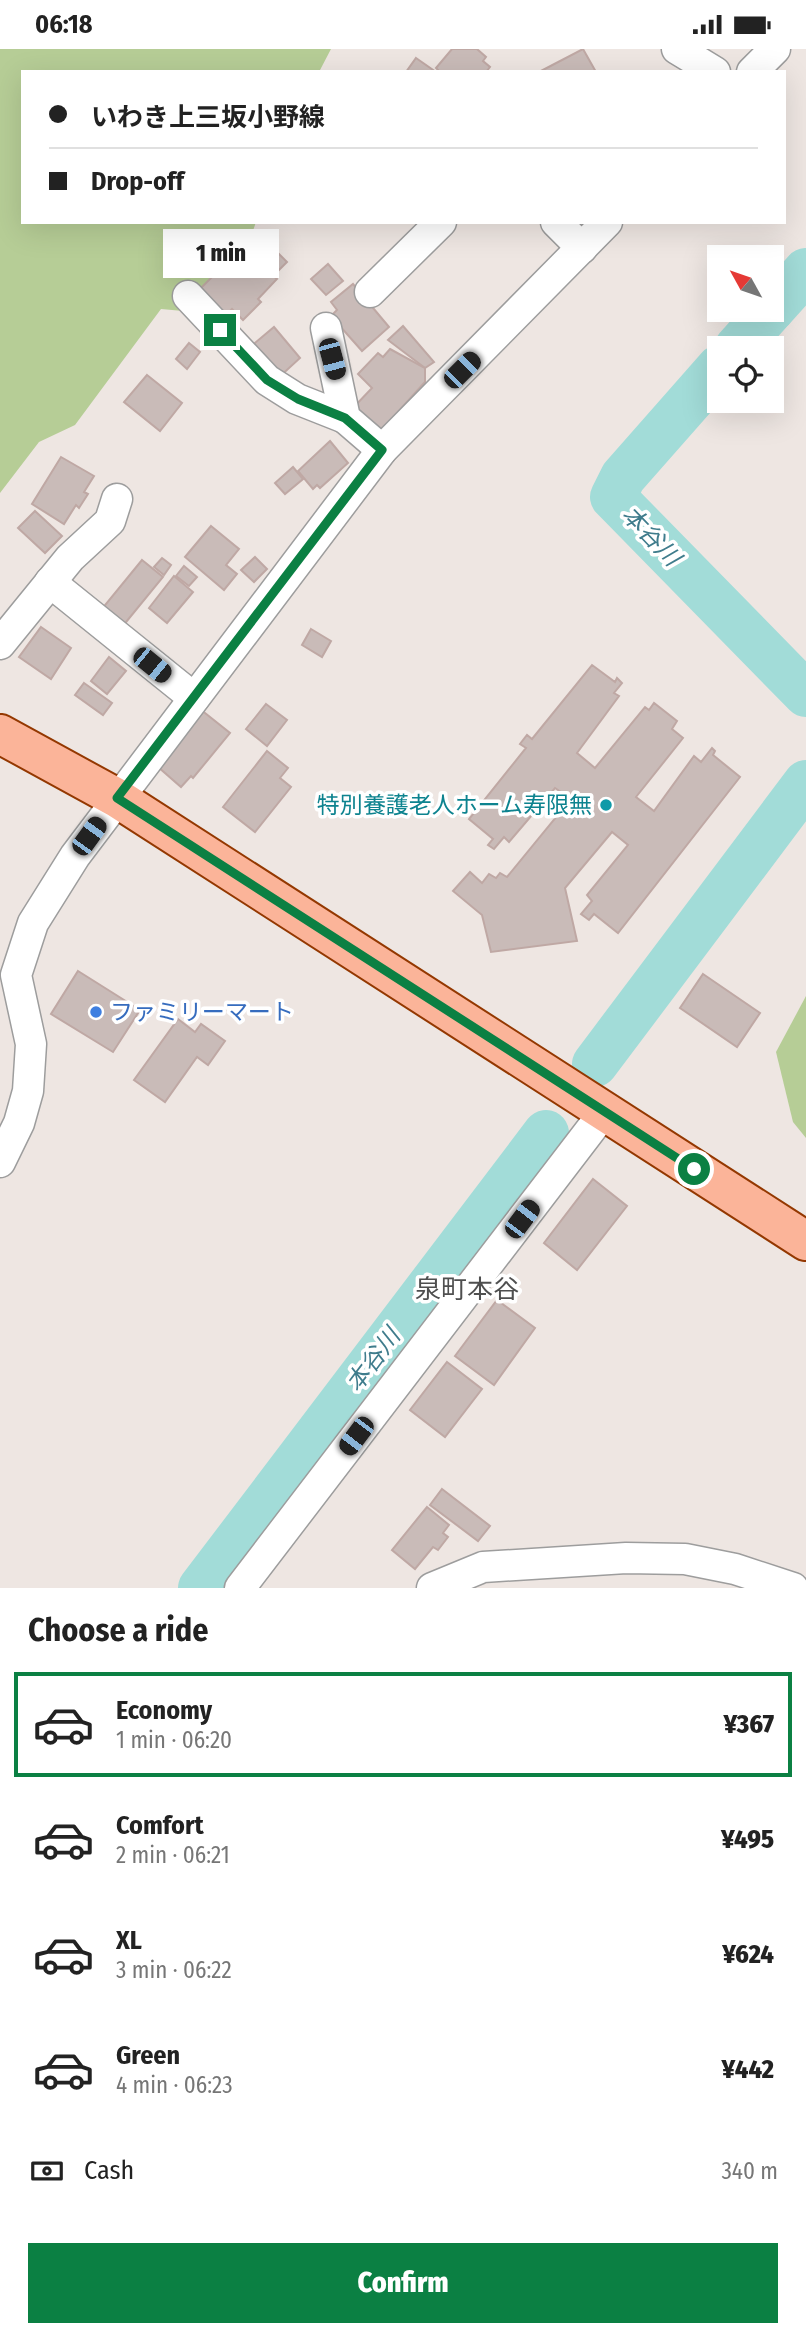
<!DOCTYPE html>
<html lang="en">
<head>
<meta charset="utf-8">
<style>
	body { margin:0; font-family:"Fira Sans Condensed","Noto Sans JP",sans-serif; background:#f2f2f2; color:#222; height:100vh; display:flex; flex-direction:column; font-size:26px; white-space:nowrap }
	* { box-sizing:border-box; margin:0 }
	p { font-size:23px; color:#767676 }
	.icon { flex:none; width:38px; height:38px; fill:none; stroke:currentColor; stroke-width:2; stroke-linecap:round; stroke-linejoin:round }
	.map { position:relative; height:1539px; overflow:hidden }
	.drawer { display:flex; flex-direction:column; background:#fff; flex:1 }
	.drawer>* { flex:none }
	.top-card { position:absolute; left:21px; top:21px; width:765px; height:154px; border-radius:0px; box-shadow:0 7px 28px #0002; display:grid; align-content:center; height:154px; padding:0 28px; background:#fff }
	.needle { width:46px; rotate:310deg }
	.tools { position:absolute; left:707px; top:196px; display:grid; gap:14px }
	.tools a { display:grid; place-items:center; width:77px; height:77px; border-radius:0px; background:#fff; box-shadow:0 7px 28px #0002; font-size:35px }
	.end { position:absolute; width:32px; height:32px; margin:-16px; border:9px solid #0b8043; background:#fff; box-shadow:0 0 0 4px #fff }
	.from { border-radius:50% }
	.bubble { position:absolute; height:49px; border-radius:0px; background:#fff; box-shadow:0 7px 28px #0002; font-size:23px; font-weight:800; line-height:49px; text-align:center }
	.car { position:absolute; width:21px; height:42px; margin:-21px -10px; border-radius:9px; box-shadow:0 0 5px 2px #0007; background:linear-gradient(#222 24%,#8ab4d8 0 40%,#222 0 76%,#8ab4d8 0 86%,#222 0) }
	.top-card b { display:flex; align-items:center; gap:24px; height:66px; font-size:26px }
	.top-card b+b { border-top:2px solid #e0e0e0 }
	.top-card i { width:18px; height:18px; background:#222 }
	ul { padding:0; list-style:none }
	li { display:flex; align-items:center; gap:21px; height:105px; margin:0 14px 10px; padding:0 14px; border:4px solid transparent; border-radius:0px }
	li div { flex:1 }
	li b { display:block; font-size:26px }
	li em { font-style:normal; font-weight:800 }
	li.active { border-color:#0b8043 }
	li>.icon { width:63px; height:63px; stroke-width:1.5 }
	h2 { padding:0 28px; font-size:32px; line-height:84px }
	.pay { display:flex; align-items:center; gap:18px; height:77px; padding:0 28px; font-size:26px }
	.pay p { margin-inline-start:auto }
	.action { display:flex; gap:14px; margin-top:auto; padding:14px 28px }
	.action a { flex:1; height:80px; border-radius:0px; background:#0b8043; color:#fff; font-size:28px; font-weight:800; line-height:80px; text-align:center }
	.status { display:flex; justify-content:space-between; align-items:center; height:49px; padding:0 35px; background:#fff; direction:ltr }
	.status svg { height:19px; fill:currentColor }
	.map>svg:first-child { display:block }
	.forest { fill:#b6cd96 }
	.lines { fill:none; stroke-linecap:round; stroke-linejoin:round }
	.river { stroke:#a2dcd8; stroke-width:46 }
	.building { fill:#c9bbb8; stroke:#bfa8a4; stroke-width:2 }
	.minor-casing { stroke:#9d9d9d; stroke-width:33 }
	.major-casing { stroke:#943801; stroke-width:42 }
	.minor { stroke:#fff; stroke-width:30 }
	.major { stroke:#fbb499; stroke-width:38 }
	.route { stroke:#0b8043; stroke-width:9 }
	.culture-dot { fill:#0f9aa8; stroke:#fff; stroke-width:2.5 }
	.shop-dot { fill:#3f7fe0; stroke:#fff; stroke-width:2.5 }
	.labels { text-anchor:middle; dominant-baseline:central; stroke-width:7; stroke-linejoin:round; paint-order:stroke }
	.culture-label { font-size:23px; fill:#0d838f; stroke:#fff; text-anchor:end }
	.shop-label { font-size:23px; fill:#366cbe; stroke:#fff; text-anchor:start }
	.water-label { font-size:24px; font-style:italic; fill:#3f7c8c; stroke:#fff }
	.quarter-label { font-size:26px; fill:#4f4f4f; stroke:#fff }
</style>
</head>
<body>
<div class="status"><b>06:18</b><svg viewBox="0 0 49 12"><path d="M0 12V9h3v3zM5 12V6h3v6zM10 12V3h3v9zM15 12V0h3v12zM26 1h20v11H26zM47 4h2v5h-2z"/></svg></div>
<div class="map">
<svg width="806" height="1539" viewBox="0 0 806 1539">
	<rect width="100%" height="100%" fill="#eee6e2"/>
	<!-- forest -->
	<g class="forest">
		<polygon points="0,0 331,0 319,23 23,23 23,173 256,173 244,208 229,236 183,262 161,260 75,376 39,393 0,444"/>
		<polygon points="806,947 806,1089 793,1073 776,1003"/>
	</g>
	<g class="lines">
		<!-- river -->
		<g class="river">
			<polyline points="772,260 806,222"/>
			<polyline points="737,299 771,261"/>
			<polyline points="719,319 623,428 613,448 806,645"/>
			<polyline points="595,1015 806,734"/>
			<polyline points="201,1539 546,1084"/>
		</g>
	</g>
	<!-- building -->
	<g class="building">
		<polygon points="452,0 477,0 486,8 483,12 490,18 486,23 440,23 436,19"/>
		<polygon points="583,0 596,23 539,23"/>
		<polygon points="416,9 436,23 406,23"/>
		<polygon points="263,189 287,213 273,227 277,230 258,250 261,253 243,271 232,260 224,268 198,242 217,223 221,227 229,218 232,221"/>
		<polygon points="328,215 343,232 326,246 311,230"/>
		<polygon points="353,235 389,278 362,302 331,267 337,261 331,253"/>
		<polygon points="403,277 434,313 425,319 388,291"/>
		<polygon points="274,278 300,309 277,330 249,299"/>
		<polygon points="189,294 200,303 187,320 176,310"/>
		<polygon points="390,300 425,319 425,333 378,385 352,360 372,339 358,325 378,304 383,308"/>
		<polygon points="147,326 182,354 160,382 124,353"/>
		<polygon points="330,392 348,414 320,439 317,436 313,440 298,422"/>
		<polygon points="61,408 94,427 84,443 88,445 79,459 76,456 64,475 32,455"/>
		<polygon points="293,418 303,430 285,445 275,434"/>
		<polygon points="35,462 62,487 45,504 18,479"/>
		<polygon points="211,477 239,500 226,516 237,525 224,541 185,508"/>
		<polygon points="255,508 267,520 254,533 241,521"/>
		<polygon points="162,509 171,516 164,526 154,518"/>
		<polygon points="142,511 163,528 122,578 101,561"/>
		<polygon points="184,517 197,528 189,537 176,527"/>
		<polygon points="174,527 193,543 167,574 149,559"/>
		<polygon points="41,578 71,599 51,630 19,608"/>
		<polygon points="311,580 331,592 322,608 302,596"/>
		<polygon points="109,608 126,622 107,645 91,632"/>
		<polygon points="592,616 615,633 617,629 622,634 614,644 619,647 577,704 595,719 645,658 649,661 654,654 677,672 672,680 683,689 636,748 654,762 694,707 701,713 712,699 715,702 713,706 740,728 618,884 594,865 589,871 581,865 592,852 587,846 628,796 612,783 565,839 577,892 491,903 482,866 453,842 470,823 482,834 489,825 496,829 500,824 507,828 571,750 555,739 509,793 504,788 494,800 488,796 493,790 469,770 526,699 520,695 527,686 532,690"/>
		<polygon points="84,634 112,654 103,666 75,646"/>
		<polygon points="266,655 287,671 267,697 246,680"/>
		<polygon points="200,660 230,684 193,729 191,727 181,738 157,717"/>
		<polygon points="267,702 288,719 280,729 291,738 255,783 223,758"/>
		<polygon points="78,922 140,961 113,1003 51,965"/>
		<polygon points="703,925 760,964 737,998 680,959"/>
		<polygon points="178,970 195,983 201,975 225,992 208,1016 197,1008 165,1053 134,1031"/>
		<polygon points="593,1130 627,1157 577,1221 544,1194"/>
		<polygon points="497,1251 535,1279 494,1336 455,1307"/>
		<polygon points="447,1313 482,1340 445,1388 410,1361"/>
		<polygon points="442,1440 490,1477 478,1492 430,1456"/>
		<polygon points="427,1458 449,1476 443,1484 448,1488 438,1501 433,1498 415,1520 392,1501"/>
	</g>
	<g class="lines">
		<!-- minor casing -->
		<g class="minor-casing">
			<g id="minor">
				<polyline points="677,0 715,23"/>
				<polyline points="752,23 775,0"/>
				<polyline points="556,173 582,199"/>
				<polyline points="370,243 441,173"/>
				<polyline points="188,247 267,331 297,350 345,369"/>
				<polyline points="326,279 345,369 382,401"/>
				<polyline points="50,533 194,649"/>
				<polyline points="0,595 70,509 110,472 117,450"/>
				<polyline points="0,1113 19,1074 28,1042 31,995 16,926 33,874 75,807 382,401 607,173"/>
				<polyline points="240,1539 605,1062"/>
				<polyline points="432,1539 483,1518 626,1509 685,1510 735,1520 793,1539"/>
			</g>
		</g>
		<!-- major casing -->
		<g class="major-casing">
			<polyline id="major" points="0,685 117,749 806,1192"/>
		</g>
		<!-- minor -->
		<use href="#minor" class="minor"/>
		<!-- major -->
		<use href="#major" class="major"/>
	</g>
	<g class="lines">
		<!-- route -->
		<polyline class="route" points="220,281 267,331 298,350 345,369 382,401 117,749 694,1120"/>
	</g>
	<!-- markers -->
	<circle class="culture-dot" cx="606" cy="756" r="7"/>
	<circle class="shop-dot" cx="96" cy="963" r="7"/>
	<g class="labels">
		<!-- culture labels -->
		<g class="culture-label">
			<text x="592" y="756">特別養護老人ホーム寿限無</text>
		</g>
		<!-- shop labels -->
		<g class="shop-label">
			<text x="110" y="963">ファミリーマート</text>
		</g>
		<!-- water labels -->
		<g class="water-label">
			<text transform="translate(651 487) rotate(46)">本谷川</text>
			<text transform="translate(373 1311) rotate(-53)">本谷川</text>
		</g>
		<!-- quarter labels -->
		<g class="quarter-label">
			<text x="467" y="1240">泉町本谷</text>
		</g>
	</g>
</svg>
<div class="tools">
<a><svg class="needle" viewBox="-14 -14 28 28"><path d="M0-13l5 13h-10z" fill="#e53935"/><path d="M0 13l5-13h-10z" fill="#767676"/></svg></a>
<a><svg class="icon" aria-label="locate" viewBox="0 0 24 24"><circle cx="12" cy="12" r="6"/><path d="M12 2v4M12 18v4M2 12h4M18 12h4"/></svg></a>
</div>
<i class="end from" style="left:694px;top:1120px"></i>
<i class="end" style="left:220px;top:281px"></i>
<div class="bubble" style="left:163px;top:180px;width:116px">1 min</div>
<i class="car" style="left:332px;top:310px;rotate:165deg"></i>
<i class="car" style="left:462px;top:321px;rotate:45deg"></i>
<i class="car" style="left:152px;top:616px;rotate:129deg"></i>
<i class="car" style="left:89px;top:787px;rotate:36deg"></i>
<i class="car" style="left:522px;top:1170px;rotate:37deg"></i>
<i class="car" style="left:356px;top:1387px;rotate:217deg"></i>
<div class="top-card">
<b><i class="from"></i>いわき上三坂小野線</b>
<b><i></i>Drop-off</b>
</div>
</div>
<section class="drawer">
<h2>Choose a ride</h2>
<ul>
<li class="active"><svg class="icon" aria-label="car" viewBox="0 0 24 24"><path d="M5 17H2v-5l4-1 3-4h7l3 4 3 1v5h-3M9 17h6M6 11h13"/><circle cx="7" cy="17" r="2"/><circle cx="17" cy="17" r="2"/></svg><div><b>Economy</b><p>1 min · 06:20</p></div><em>¥367</em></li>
<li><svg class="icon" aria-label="car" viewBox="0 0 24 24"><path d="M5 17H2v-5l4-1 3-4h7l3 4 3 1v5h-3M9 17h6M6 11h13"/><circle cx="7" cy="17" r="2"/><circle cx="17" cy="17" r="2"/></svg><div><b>Comfort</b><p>2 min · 06:21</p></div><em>¥495</em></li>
<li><svg class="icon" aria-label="car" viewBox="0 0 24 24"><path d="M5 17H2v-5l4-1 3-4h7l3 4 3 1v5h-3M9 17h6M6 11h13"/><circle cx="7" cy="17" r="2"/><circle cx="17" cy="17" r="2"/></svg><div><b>XL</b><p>3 min · 06:22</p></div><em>¥624</em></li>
<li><svg class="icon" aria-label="car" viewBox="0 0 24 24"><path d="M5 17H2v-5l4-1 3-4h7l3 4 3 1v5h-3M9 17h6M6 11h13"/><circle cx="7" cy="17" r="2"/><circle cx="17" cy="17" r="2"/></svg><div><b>Green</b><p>4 min · 06:23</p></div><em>¥442</em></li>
</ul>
<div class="pay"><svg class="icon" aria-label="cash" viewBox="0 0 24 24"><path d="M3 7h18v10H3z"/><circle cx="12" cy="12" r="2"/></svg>Cash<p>340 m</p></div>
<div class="action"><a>Confirm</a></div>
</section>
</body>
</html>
